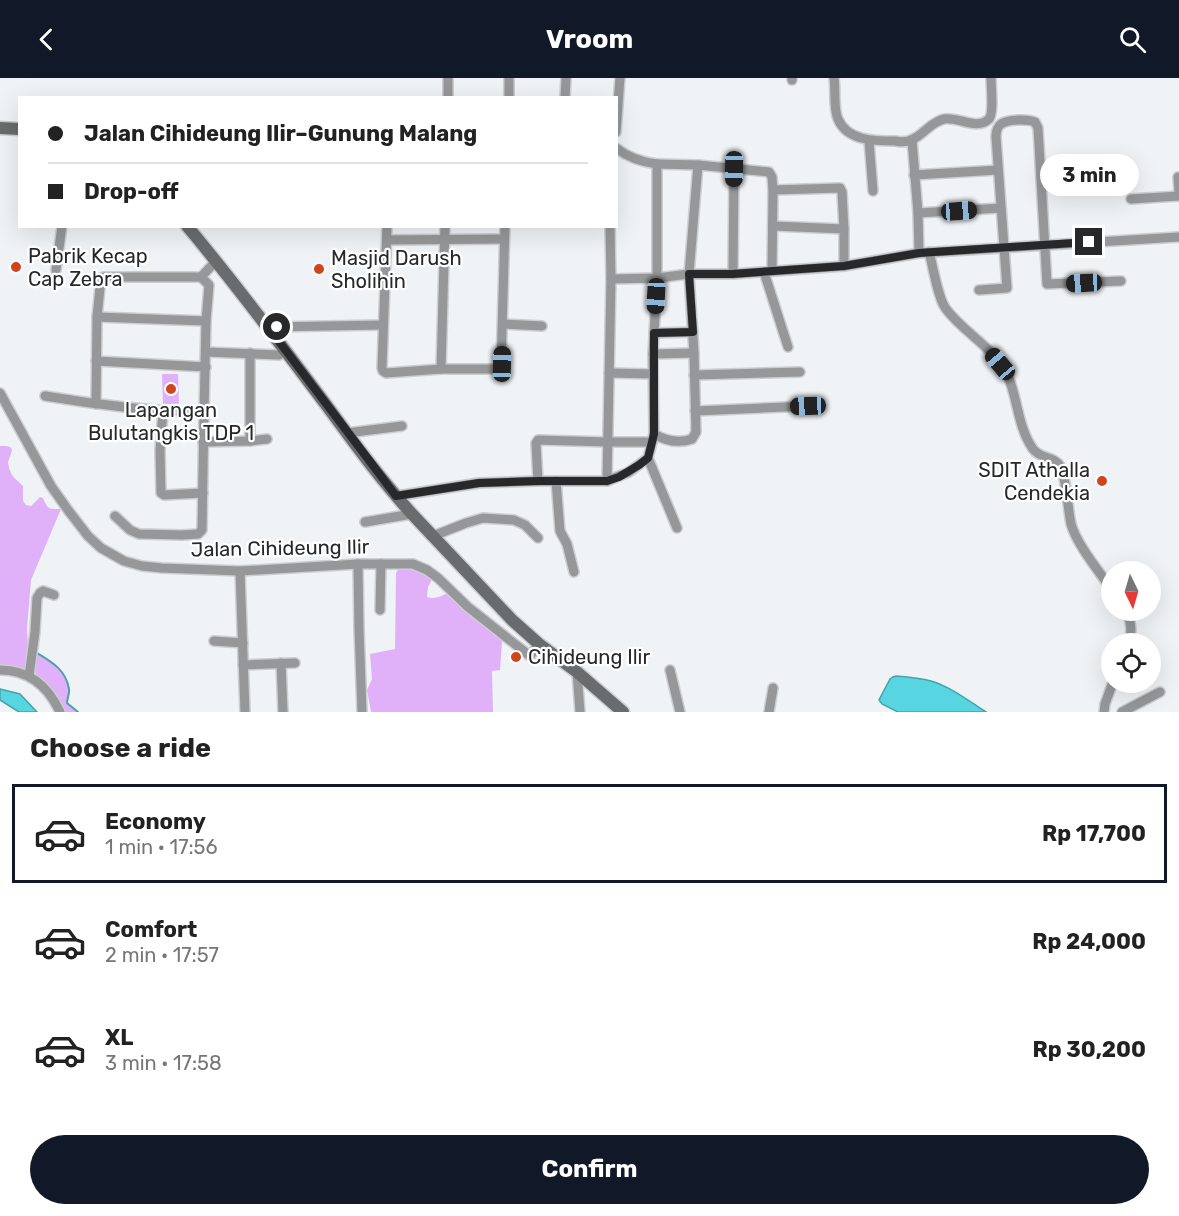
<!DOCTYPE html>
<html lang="en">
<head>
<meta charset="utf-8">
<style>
	body { margin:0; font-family:Rubik,sans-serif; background:#f6f6f6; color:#222; height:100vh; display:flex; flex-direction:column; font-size:22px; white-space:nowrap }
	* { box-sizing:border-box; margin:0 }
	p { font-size:20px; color:#767676 }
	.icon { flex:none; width:33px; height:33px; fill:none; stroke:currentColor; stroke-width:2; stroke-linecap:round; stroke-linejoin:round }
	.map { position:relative; height:634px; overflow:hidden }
	.sheet { display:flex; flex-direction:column; background:#fff; flex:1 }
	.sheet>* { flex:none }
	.guide { position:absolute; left:18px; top:18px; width:600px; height:132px; border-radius:0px; box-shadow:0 6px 24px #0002; display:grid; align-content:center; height:132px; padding:0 30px; background:#fff }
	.needle { width:39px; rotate:175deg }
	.fabs { position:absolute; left:1101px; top:483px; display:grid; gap:12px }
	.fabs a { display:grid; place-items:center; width:60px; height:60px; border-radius:50%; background:#fff; box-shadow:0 6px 24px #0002; font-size:30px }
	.end { position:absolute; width:27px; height:27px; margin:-14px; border:8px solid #272829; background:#fff; box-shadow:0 0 0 3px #fff }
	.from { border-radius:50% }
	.bubble { position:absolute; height:42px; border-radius:21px; background:#fff; box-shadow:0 6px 24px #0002; font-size:20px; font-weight:700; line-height:42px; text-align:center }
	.car { position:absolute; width:18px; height:36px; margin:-18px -9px; border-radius:8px; box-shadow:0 0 4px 2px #0007; background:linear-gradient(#222 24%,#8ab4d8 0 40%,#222 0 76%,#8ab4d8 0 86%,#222 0) }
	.guide b { display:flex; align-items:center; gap:21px; height:57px; font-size:22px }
	.guide b+b { border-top:2px solid #e0e0e0 }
	.guide i { width:15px; height:15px; background:#222 }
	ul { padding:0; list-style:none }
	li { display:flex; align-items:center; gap:18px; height:99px; margin:0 12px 9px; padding:0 18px; border:3px solid transparent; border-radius:0px }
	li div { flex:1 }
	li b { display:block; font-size:22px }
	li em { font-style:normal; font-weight:700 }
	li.selected { border-color:#111827 }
	li>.icon { width:54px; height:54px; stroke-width:1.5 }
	h2 { padding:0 30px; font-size:27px; line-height:72px }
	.button { display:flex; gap:12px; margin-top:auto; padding:12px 30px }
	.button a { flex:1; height:69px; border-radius:36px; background:#111827; color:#fff; font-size:24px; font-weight:700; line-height:69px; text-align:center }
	header { display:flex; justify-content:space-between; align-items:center; height:78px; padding:0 30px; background:#111827; color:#fff; font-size:27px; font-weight:700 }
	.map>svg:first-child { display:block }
	.green { fill:#e0b1f9 }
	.water { fill:#57d6e1; stroke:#49a2aa; stroke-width:1.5 }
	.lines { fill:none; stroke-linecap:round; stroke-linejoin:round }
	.stream { stroke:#49a2aa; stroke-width:2 }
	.street-casing { stroke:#ccced1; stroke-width:12 }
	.secondary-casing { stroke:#ccced1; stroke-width:15 }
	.street { stroke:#959798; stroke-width:9 }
	.secondary { stroke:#696c6d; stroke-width:12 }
	.route { stroke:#272829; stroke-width:8 }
	.poi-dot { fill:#ce451e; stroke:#fff; stroke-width:2 }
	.labels { text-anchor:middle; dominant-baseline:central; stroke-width:4.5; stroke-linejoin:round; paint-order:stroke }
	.poi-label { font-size:20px; fill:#272829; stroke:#fff; text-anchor:start }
	.street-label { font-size:20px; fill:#272829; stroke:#fff }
</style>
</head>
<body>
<header><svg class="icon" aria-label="back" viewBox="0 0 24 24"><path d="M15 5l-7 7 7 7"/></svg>Vroom<svg class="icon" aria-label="search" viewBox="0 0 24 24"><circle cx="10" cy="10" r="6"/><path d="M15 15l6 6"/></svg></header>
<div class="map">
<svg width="1179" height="634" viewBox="0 0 1179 634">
	<rect width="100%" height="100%" fill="#f0f3f6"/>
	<!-- green -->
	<g class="green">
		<polygon points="162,296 178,296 179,326 163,326"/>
		<path d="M0 368C18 367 11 374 8 384 10 398 14 399 23 408V423L26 427 31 428 40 419 43 420C48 432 48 431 61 431L31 502 27 550 28 571 31 572 26 592 0 588Z"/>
		<path d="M404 490H412L434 498 428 509 427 519C434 522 441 518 448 515L464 531 504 558 502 563 500 592 492 593 493 634H371L367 612 372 601 370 576 395 571 396 495 398 492Z"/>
		<path d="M37 575C52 584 66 592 69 611 70 615 67 620 67 625L78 634H64C58 625 38 603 35 594 33 588 35 580 37 575Z"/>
	</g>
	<!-- water -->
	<g class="water">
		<path d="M896 598C908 599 920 600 931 603 951 609 969 623 986 634H898L882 626 879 622 890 601 893 599Z"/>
		<polygon points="0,611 20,616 37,634 19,634 0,622"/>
	</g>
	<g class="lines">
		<!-- stream -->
		<path class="stream" d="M37 575C52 584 66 592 69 611 70 615 67 620 67 625L78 634"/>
		<!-- street casing -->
		<g class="street-casing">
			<g id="street">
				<polyline points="792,0 792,2"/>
				<path d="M834 0C836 13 833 30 838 41 847 63 875 63 895 63 900 64 908 64 913 61 924 56 931 44 944 41 958 38 976 53 989 41 994 35 991 9 991 0"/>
				<polyline points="448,20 448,0"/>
				<polyline points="509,20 509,0"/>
				<polyline points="565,20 566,0"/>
				<polyline points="616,54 620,0"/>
				<polyline points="912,62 918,135 919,175"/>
				<polyline points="869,63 873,113"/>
				<polyline points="657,86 698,87 769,94 772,99 773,112 840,110 842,114 844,151"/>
				<polyline points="914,97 998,92"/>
				<polyline points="1178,99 1179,113"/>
				<polyline points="1131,121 1179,118"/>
				<polyline points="918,135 1001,130"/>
				<polyline points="387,148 382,290 383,293 386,295 441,291 498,291 501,289 505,148"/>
				<polyline points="773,148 844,151 844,188"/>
				<polyline points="387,162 504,161"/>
				<path d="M929 174C933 188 938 221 946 231 964 255 995 270 1008 298 1018 322 1018 350 1033 371 1040 381 1054 378 1060 388 1066 397 1068 432 1071 446 1077 467 1099 493 1112 512"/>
				<polyline points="56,192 62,148"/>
				<polyline points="772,193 773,112"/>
				<polyline points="764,194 788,269"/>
				<polyline points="733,196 734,91"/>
				<polyline points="611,201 657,200 689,196 733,196 844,188 919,175 1179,159"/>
				<path d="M979 212 1007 210 996 59C996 55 997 49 1001 46 1008 41 1029 41 1035 44L1038 50 1047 206 1121 203"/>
				<polyline points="97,239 206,243"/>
				<polyline points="503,246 542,248"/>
				<polyline points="268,249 383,247"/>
				<polyline points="654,255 693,254"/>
				<polyline points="206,274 279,277"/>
				<polyline points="250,275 250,363"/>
				<polyline points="653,276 694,275"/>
				<polyline points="96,283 206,289"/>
				<polyline points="441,291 445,148"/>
				<polyline points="609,295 653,296"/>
				<polyline points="694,297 800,294"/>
				<polyline points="0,315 51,408 68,432 88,458 101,470 124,483 142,488 162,490 240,493 358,486 413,486 427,492 438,500 468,529 530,578 539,566"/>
				<path d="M45 318C98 327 151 333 204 335L206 243 209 207 201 199"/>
				<polyline points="96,326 97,239 101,200 104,199 201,199 216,183"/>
				<polyline points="163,333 160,372 161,415 164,417 203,415"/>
				<polyline points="695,333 808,328"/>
				<polyline points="347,355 402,348"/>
				<path d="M654 356C666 363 678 366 692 361L696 354 694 275 689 196 698 87"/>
				<polyline points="203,364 250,363 267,361"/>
				<polyline points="648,380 677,450"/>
				<polyline points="538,403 536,365 538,362 608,364 652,364"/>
				<polyline points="556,403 560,453 567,466 574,494"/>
				<polyline points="607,403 611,201 610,148"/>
				<path d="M396 418 479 405 538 403H607L629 394 648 380 654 356 653 276 657 200V86C641 84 629 80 616 70"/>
				<polyline points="115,438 130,452 139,456 182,457 198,456 202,452 204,335"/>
				<polyline points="365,444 412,436"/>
				<polyline points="433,458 466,445 483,440 514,442 525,447 538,460"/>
				<polyline points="358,486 359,551 362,634"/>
				<polyline points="240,493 245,634"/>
				<polyline points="380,532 381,486"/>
				<path d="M1125 532C1132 544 1132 553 1129 566"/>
				<polyline points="214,563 243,565"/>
				<polyline points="281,585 283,634"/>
				<polyline points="243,587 295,585"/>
				<path d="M0 592C29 592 48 608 60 634"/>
				<polyline points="670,592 680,634"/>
				<polyline points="577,594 580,634"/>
				<polyline points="29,598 35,554 37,520 40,515 43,513 54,517"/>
				<polyline points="769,634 773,610"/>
				<polyline points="1104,634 1105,626 1113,604"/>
				<polyline points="1122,634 1160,614"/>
			</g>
		</g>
		<!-- secondary casing -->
		<g class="secondary-casing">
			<g id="secondary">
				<polyline points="0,50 20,51"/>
				<path d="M187 148C236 206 281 267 327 328 354 365 381 402 412 436L512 542 539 566 577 594 623 634"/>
			</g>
		</g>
		<!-- street -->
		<use href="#street" class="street"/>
		<!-- secondary -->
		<use href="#secondary" class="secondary"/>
	</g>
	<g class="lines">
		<!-- route -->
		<polyline class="route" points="277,249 268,249 396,418 479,405 538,403 607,403 619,399 639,387 648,380 654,356 654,255 693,254 689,196 732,196 844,188 919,175 1089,164"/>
	</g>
	<!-- markers -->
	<g class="poi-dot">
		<circle cx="16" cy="189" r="6"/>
		<circle cx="319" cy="191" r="6"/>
		<circle cx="171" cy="311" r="6"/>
		<circle cx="1102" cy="403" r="6"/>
		<circle cx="516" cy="579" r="6"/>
	</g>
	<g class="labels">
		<!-- poi labels -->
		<g class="poi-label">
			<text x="28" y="178">Pabrik Kecap<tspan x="28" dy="23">Cap Zebra</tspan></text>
			<text x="331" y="180">Masjid Darush<tspan x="331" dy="23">Sholihin</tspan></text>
			<text x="171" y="332" text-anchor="middle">Lapangan<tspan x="171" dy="23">Bulutangkis TDP 1</tspan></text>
			<text x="1090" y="392" text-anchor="end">SDIT Athalla<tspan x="1090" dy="23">Cendekia</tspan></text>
			<text x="528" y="579">Cihideung Ilir</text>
		</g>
		<!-- street labels -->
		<g class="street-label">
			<text transform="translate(280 470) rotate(-1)">Jalan Cihideung Ilir</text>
		</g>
	</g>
</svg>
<div class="fabs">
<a><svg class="needle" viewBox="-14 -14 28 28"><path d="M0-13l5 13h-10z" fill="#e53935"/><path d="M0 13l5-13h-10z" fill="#767676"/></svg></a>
<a><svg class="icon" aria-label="locate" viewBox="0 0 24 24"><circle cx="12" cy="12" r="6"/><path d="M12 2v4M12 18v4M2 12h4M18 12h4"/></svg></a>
</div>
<i class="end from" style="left:277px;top:249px"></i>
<i class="end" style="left:1089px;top:164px"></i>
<div class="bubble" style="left:1040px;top:76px;width:99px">3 min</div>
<i class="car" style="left:734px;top:91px;rotate:181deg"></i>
<i class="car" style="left:959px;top:133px;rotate:86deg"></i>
<i class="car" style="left:1084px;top:205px;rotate:267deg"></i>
<i class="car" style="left:656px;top:218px;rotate:183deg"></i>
<i class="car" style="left:502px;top:286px;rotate:1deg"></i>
<i class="car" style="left:1000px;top:286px;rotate:320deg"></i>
<i class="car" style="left:808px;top:328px;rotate:268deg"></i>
<div class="guide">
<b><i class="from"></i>Jalan Cihideung Ilir–Gunung Malang</b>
<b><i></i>Drop-off</b>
</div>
</div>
<section class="sheet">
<h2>Choose a ride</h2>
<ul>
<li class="selected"><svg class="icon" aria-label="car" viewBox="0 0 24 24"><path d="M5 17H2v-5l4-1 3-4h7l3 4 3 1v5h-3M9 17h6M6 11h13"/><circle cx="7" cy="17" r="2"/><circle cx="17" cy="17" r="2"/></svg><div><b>Economy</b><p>1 min · 17:56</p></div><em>Rp 17,700</em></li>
<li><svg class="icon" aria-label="car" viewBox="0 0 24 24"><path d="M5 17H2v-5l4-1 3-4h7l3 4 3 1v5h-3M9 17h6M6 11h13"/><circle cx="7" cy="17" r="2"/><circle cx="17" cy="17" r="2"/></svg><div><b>Comfort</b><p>2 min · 17:57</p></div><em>Rp 24,000</em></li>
<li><svg class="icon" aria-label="car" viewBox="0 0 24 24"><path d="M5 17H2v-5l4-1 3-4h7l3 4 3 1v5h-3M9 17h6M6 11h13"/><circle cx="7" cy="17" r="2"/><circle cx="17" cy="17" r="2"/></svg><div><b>XL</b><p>3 min · 17:58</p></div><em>Rp 30,200</em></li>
</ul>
<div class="button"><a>Confirm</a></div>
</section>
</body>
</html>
